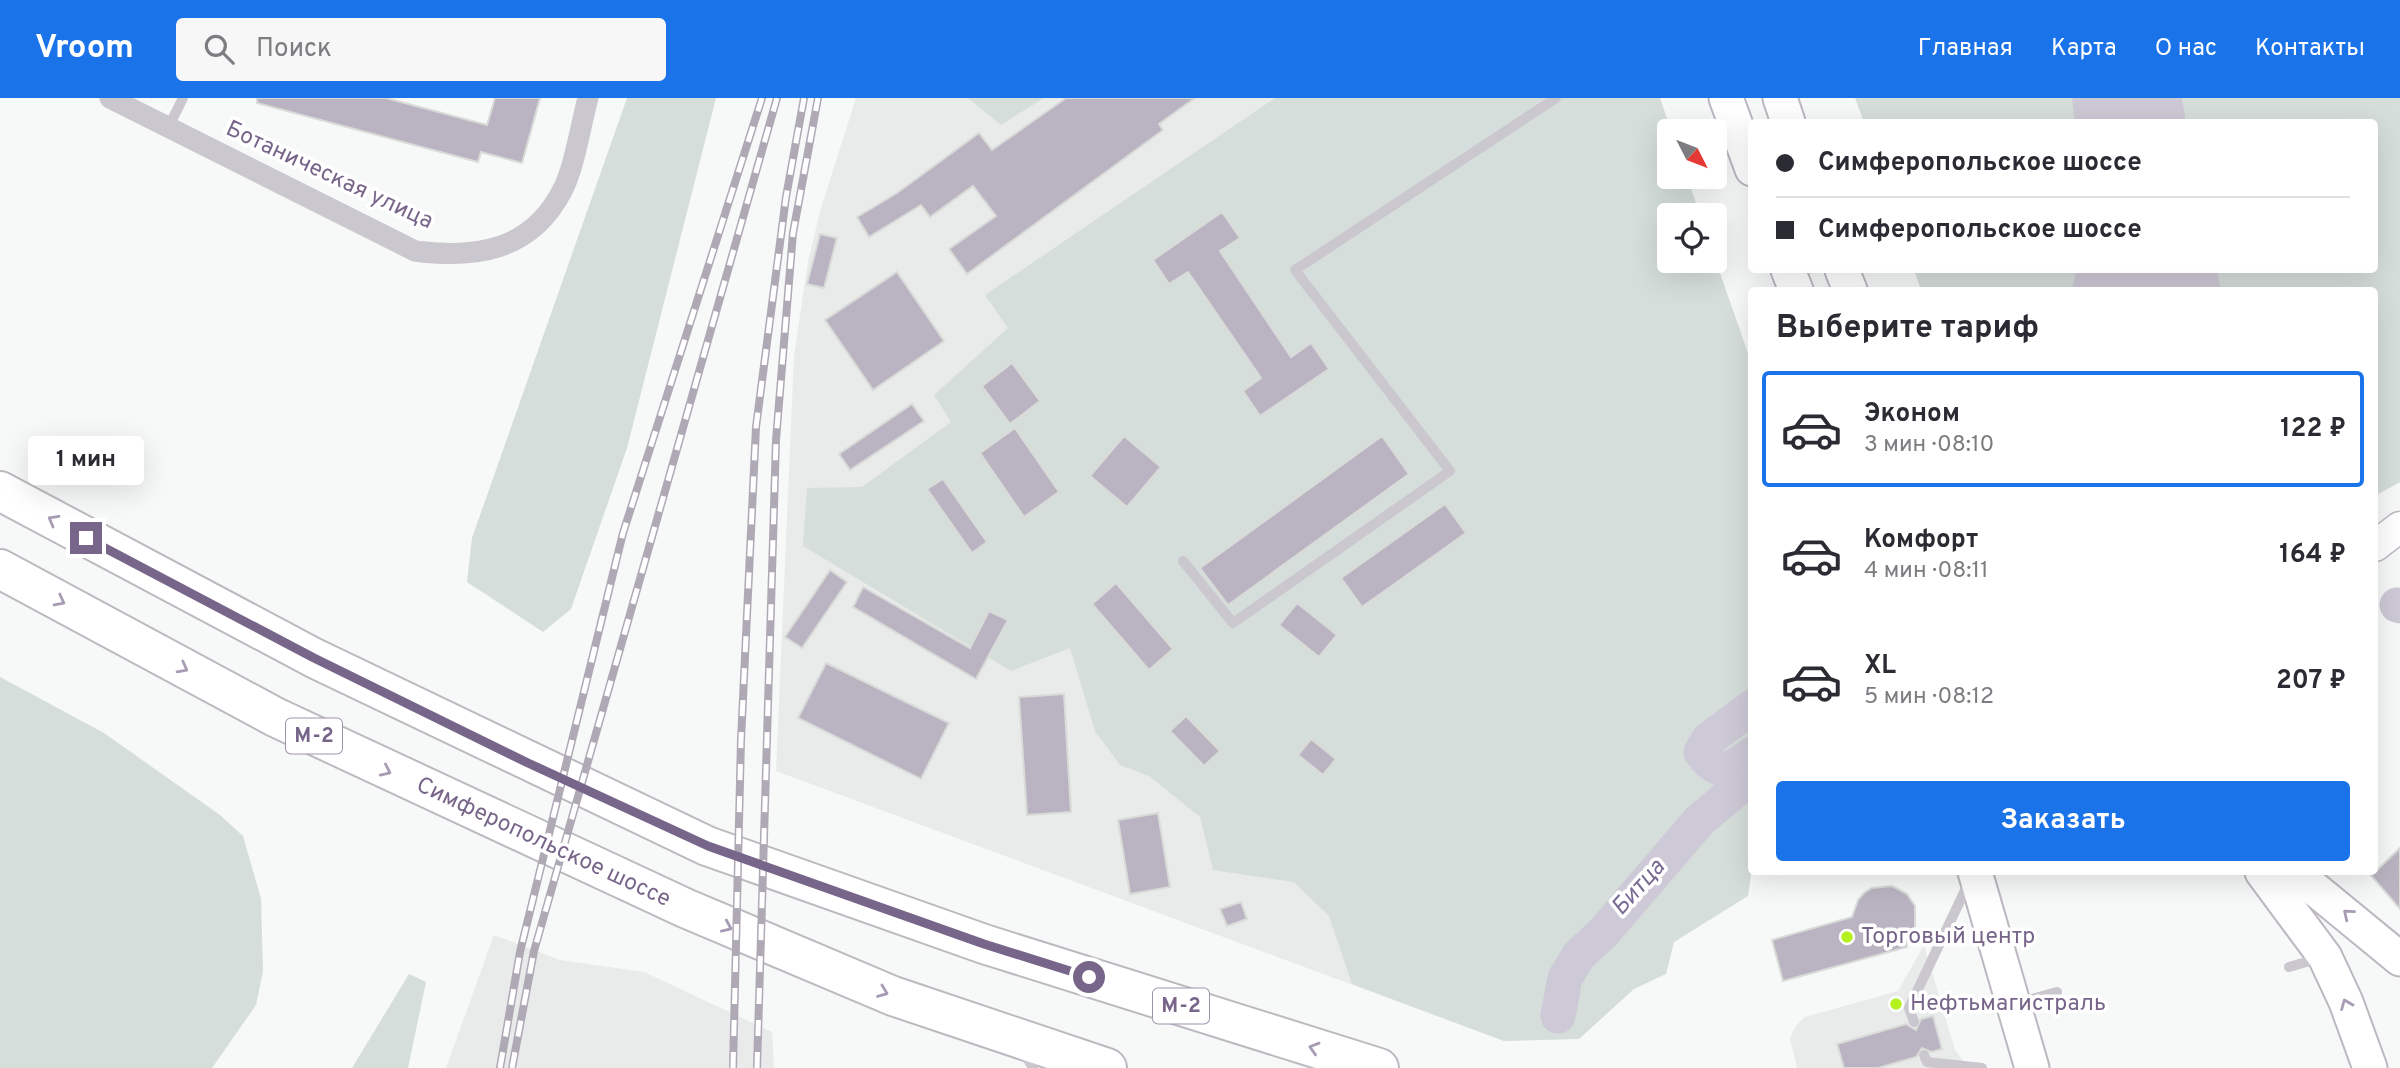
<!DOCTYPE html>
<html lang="ru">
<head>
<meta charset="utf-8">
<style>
	body { margin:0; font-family:Overpass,sans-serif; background:#f7f7f7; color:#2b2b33; height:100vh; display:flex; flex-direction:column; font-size:26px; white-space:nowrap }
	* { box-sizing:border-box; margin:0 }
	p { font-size:23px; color:#7c7c81 }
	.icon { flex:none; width:38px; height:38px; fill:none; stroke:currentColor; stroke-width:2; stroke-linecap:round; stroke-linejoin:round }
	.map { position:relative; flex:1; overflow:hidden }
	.panel { position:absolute; left:1748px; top:189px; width:630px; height:588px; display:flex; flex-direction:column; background:#fff; border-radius:7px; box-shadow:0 7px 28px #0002 }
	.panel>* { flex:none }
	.guide { position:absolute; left:1748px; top:21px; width:630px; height:154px; border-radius:7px; box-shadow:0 7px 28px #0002; display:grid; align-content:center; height:154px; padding:0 28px; background:#fff }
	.needle { width:46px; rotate:132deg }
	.fabs { position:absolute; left:1657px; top:21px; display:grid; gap:14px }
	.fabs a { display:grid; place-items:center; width:70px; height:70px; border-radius:7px; background:#fff; box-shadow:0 7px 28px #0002; font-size:35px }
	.end { position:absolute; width:32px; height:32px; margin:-16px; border:9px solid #78668a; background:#fff; box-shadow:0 0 0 4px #fff }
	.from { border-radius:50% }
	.bubble { position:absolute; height:49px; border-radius:7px; background:#fff; box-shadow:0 7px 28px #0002; font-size:23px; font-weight:700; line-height:49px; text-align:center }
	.guide b { display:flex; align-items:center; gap:24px; height:66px; font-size:26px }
	.guide b+b { border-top:2px solid #e1e1e2 }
	.guide i { width:18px; height:18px; background:#2b2b33 }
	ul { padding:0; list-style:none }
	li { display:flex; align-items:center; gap:21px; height:116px; margin:0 14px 10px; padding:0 14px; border:4px solid transparent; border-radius:7px }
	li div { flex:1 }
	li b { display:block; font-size:26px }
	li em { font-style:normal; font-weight:700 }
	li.selected { border-color:#1a73e8 }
	li>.icon { width:63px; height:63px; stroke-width:1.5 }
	h2 { padding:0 28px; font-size:32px; line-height:84px }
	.primary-button { display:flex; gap:14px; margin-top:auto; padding:14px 28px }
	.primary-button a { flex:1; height:80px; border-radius:7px; background:#1a73e8; color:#fff; font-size:28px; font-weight:700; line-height:80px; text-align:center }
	header { display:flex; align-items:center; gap:42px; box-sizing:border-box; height:98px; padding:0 35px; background:#1a73e8; color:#fff }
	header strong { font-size:33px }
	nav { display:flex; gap:38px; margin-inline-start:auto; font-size:24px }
	.search { width:490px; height:63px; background:#f7f7f7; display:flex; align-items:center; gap:18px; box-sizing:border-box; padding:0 24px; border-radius:7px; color:#7c7c81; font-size:26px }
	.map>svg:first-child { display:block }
	.built { fill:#e9eaea }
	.green { fill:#d5dedb }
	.water { fill:#cdc9d6 }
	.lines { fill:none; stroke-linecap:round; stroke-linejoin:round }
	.river { stroke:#cdc9d6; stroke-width:35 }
	.building { fill:#bab3c1; stroke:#d9dbd9; stroke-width:2 }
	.secondary-casing { stroke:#c0bbc5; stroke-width:33 }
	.primary-casing { stroke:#bcb7c1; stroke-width:37 }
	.highway-casing { stroke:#bdb9c0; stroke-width:42 }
	.lane { stroke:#cbc7cf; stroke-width:10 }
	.street { stroke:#cbc7cf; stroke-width:21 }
	.secondary { stroke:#fff; stroke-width:30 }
	.primary { stroke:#fff; stroke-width:33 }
	.highway { stroke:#fff; stroke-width:38 }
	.rail-casing { stroke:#afa9b5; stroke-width:8 }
	.rail { stroke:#fff; stroke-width:5; stroke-dasharray:16; stroke-linecap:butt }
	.oneway { stroke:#a79cb3 }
	.route { stroke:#78668a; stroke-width:9 }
	.poi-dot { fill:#b4f11e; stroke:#fff; stroke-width:2.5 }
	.labels { text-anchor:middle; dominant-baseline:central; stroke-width:7; stroke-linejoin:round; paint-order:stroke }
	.shield { fill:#fff; stroke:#a094ad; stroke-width:2 }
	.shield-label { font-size:21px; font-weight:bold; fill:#78668a }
	.street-label { font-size:23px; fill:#78668a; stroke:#fff }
	.poi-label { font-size:23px; fill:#78668a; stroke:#fff; text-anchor:start }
	.water-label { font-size:24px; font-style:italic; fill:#786c94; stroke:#fff }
</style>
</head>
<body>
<header>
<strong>Vroom</strong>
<div class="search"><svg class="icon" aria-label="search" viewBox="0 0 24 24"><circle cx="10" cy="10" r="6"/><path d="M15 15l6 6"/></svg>Поиск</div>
<nav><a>Главная</a><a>Карта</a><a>О нас</a><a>Контакты</a></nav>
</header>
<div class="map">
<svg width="2400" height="970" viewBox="0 0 2400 970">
	<rect width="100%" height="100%" fill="#f6f9f7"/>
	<!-- built -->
	<g class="built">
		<polygon points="856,0 1660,0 1671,33 1670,79 1687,79 1700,117 1670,117 1670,163 1715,161 1752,267 1504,943 776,673 794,258 808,163 821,110"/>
		<polygon points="494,837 560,862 644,874 772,934 774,970 446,970"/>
		<polygon points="1924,847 1955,952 1969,970 1797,970 1790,940 1796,928 1805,919 1898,893"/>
	</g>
	<!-- green -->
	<g class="green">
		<polygon points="627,0 716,0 627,350 571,511 543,534 467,484 472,440"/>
		<polygon points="968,0 1044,0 1001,27"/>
		<polygon points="1275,0 1660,0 1671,33 1670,79 1687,79 1700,117 1670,117 1670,163 1715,161 1752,267 1752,770 1748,798 1674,844 1666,876 1634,891 1579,941 1504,943 1352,886 1329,818 1294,784 1213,772 1200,719 1149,678 1120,667 1095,633 1070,550 1011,573 803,448 807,390 862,389 951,324 934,297 1008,230 985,197"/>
		<polygon points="1855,0 2400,0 2400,384 2375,398 2375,192 1921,192 1914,172 2375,172 2375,24 1864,24"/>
		<polygon points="0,579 104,635 220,717 243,738 261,801 263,873 256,907 212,970 0,970"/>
		<polygon points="409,876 426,884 408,970 352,970"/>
	</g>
	<!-- water -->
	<g class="water">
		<polygon points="2072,0 2182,0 2186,24 2075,24"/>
		<polygon points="2076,172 2217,172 2221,192 2072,192"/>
	</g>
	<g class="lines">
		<!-- river -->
		<g class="river">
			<polyline points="2397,507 2400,508"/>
			<path d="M1752 609 1709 641 1701 654C1720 681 1732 671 1752 656"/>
			<polyline points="1558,918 1565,880 1579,857 1603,835 1699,723 1737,691 1752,684"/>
		</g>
	</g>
	<!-- building -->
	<g class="building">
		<polygon points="257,0 386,0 487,27 495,0 540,0 522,65 481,54 478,64 257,5"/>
		<polygon points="1066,0 1195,0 1159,26 1163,32 967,176 949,151 996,118 973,88 930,119 921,107 869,139 857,119 897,95 979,35 992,52"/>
		<polygon points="1222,114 1240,140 1220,153 1291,259 1311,245 1329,271 1260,318 1243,293 1261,280 1188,174 1169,186 1153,162"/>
		<polygon points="820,136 837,140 824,190 807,186"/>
		<polygon points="897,174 944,243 873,292 825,222"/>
		<polygon points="1012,265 1040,303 1010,326 982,288"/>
		<polygon points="912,306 924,323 850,372 839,356"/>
		<polygon points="1015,330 1059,394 1024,419 980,355"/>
		<polygon points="1124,338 1161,369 1127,409 1090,378"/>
		<polygon points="1382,338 1409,376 1228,507 1200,470"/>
		<polygon points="943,381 987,444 972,455 927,391"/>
		<polygon points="1445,406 1466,435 1362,509 1341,480"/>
		<polygon points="830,472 847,484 802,550 785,539"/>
		<polygon points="1116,485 1173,551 1149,572 1092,506"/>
		<polygon points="863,489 970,550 989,513 1008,522 976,581 853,509"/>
		<polygon points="1297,505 1337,537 1319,559 1279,527"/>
		<polygon points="826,565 949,625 921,681 798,620"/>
		<polygon points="1064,596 1071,714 1027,717 1019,599"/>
		<polygon points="1186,618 1220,653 1204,668 1170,633"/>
		<polygon points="1311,641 1336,661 1323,677 1298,657"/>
		<polygon points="1158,715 1170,789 1130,796 1118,722"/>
		<polygon points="2400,750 2400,811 2369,775 2375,774"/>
		<polygon points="1892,788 1907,796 1915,808 1915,829 1906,843 1907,849 1783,883 1772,842 1852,819 1858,802 1864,795 1872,790"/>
		<polygon points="1241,804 1247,821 1227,828 1220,811"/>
		<polygon points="1933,918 1942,951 1931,954 1922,950 1916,959 1878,970 1844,970 1837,946 1906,926 1916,932 1921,921"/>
	</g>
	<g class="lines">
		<!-- secondary casing -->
		<g class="secondary-casing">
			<polyline id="secondary" points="2375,448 2400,429"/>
		</g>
		<!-- primary casing -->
		<g class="primary-casing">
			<g id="primary">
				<polyline points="1726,0 1752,71"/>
				<polyline points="1780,0 1788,24"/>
				<polyline points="1788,172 1796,192"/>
				<polyline points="1842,172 1850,192"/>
				<polyline points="1975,774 2032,970"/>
				<polyline points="2262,774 2325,859 2346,904 2370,970"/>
				<polyline points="2294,774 2400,861"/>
			</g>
		</g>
		<!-- highway casing -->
		<g class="highway-casing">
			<g id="highway">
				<polyline points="0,393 314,560 707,748 984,846 1379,970"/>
				<polyline points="0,471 275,619 685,810 893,898 1107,970"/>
			</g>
		</g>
		<!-- lane -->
		<g class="lane">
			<polyline points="168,30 183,0"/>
			<polyline points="1183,463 1233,525 1450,373 1295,172 1556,0"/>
			<polyline points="2289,869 2320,860"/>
			<polyline points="2017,905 2057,894"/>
			<polyline points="1914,924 1909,910 1970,782"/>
			<polyline points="1023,953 1033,970"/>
			<polyline points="1924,957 1927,964 1982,970"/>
		</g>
		<!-- street -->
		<path class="street" d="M110 0 415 153C475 161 531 153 562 93 574 72 581 25 588 0"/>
		<!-- secondary -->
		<use href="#secondary" class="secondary"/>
		<!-- primary -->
		<use href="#primary" class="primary"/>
		<!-- highway -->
		<use href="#highway" class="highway"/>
		<!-- rail casing -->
		<g class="rail-casing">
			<g id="rail">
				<polyline points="500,970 520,854 623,435 762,0"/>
				<polyline points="512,970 534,853 777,0"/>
				<polyline points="733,970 741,642 756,329 786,99 804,0"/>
				<polyline points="757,970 776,342 793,135 818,0"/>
			</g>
		</g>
		<!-- rail -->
		<use href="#rail" class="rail"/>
	</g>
	<!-- one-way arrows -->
	<defs><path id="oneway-chevron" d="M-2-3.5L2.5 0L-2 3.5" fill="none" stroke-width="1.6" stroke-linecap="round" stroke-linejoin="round" transform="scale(1.75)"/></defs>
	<g class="oneway">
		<use href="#oneway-chevron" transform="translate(53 422) rotate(-151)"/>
		<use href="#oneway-chevron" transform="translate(60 503) rotate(28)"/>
		<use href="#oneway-chevron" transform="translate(183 570) rotate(28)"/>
		<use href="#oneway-chevron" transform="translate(386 673) rotate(25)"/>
		<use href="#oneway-chevron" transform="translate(2348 816) rotate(-140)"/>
		<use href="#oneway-chevron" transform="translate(727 829) rotate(24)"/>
		<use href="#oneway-chevron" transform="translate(883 894) rotate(21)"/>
		<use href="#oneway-chevron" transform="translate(2346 906) rotate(-112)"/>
		<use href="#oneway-chevron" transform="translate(1314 950) rotate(-163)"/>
	</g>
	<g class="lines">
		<!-- route -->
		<polyline class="route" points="86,440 314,560 528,665 708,748 984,846 1089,879"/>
	</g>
	<!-- markers -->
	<g class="poi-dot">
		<circle cx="1847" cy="839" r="7"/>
		<circle cx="1896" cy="906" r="7"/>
	</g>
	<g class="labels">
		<!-- shield labels -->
		<g class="shield">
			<rect x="286" y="620.5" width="56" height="35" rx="5"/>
			<rect x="1153" y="890.5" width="56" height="35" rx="5"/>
		</g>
		<g class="shield-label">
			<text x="314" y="638">М-2</text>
			<text x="1181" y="908">М-2</text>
		</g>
		<!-- street labels -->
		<g class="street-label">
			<text transform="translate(329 78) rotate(25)">Ботаническая улица</text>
			<text transform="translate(543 745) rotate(25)">Симферопольское шоссе</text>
		</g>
		<!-- poi labels -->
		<g class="poi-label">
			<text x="1861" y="839">Торговый центр</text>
			<text x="1910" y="906">Нефтьмагистраль</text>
		</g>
		<!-- water labels -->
		<g class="water-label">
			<text transform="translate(1639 790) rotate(-48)">Битца</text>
		</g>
	</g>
</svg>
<div class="fabs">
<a><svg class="needle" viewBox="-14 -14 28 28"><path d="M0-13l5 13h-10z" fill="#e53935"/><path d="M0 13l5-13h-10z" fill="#7c7c81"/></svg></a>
<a><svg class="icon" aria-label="locate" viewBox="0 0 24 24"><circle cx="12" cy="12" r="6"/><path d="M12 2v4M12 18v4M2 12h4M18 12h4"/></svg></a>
</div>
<i class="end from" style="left:1089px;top:879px"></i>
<i class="end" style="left:86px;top:440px"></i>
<div class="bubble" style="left:28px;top:338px;width:116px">1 мин</div>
<div class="guide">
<b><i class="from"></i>Симферопольское шоссе</b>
<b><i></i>Симферопольское шоссе</b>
</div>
<section class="panel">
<h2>Выберите тариф</h2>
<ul>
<li class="selected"><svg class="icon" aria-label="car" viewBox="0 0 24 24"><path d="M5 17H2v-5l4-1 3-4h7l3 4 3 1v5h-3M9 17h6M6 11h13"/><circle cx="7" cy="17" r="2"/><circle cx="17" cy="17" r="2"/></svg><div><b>Эконом</b><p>3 мин · 08:10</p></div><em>122 ₽</em></li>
<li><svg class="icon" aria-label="car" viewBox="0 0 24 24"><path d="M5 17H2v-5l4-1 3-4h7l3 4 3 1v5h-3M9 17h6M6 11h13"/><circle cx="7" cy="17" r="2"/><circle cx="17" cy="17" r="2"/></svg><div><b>Комфорт</b><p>4 мин · 08:11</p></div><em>164 ₽</em></li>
<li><svg class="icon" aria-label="car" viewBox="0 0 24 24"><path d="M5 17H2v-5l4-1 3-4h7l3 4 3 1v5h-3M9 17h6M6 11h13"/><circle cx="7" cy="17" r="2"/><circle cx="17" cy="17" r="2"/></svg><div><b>XL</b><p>5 мин · 08:12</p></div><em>207 ₽</em></li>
</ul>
<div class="primary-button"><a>Заказать</a></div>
</section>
</div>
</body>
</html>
